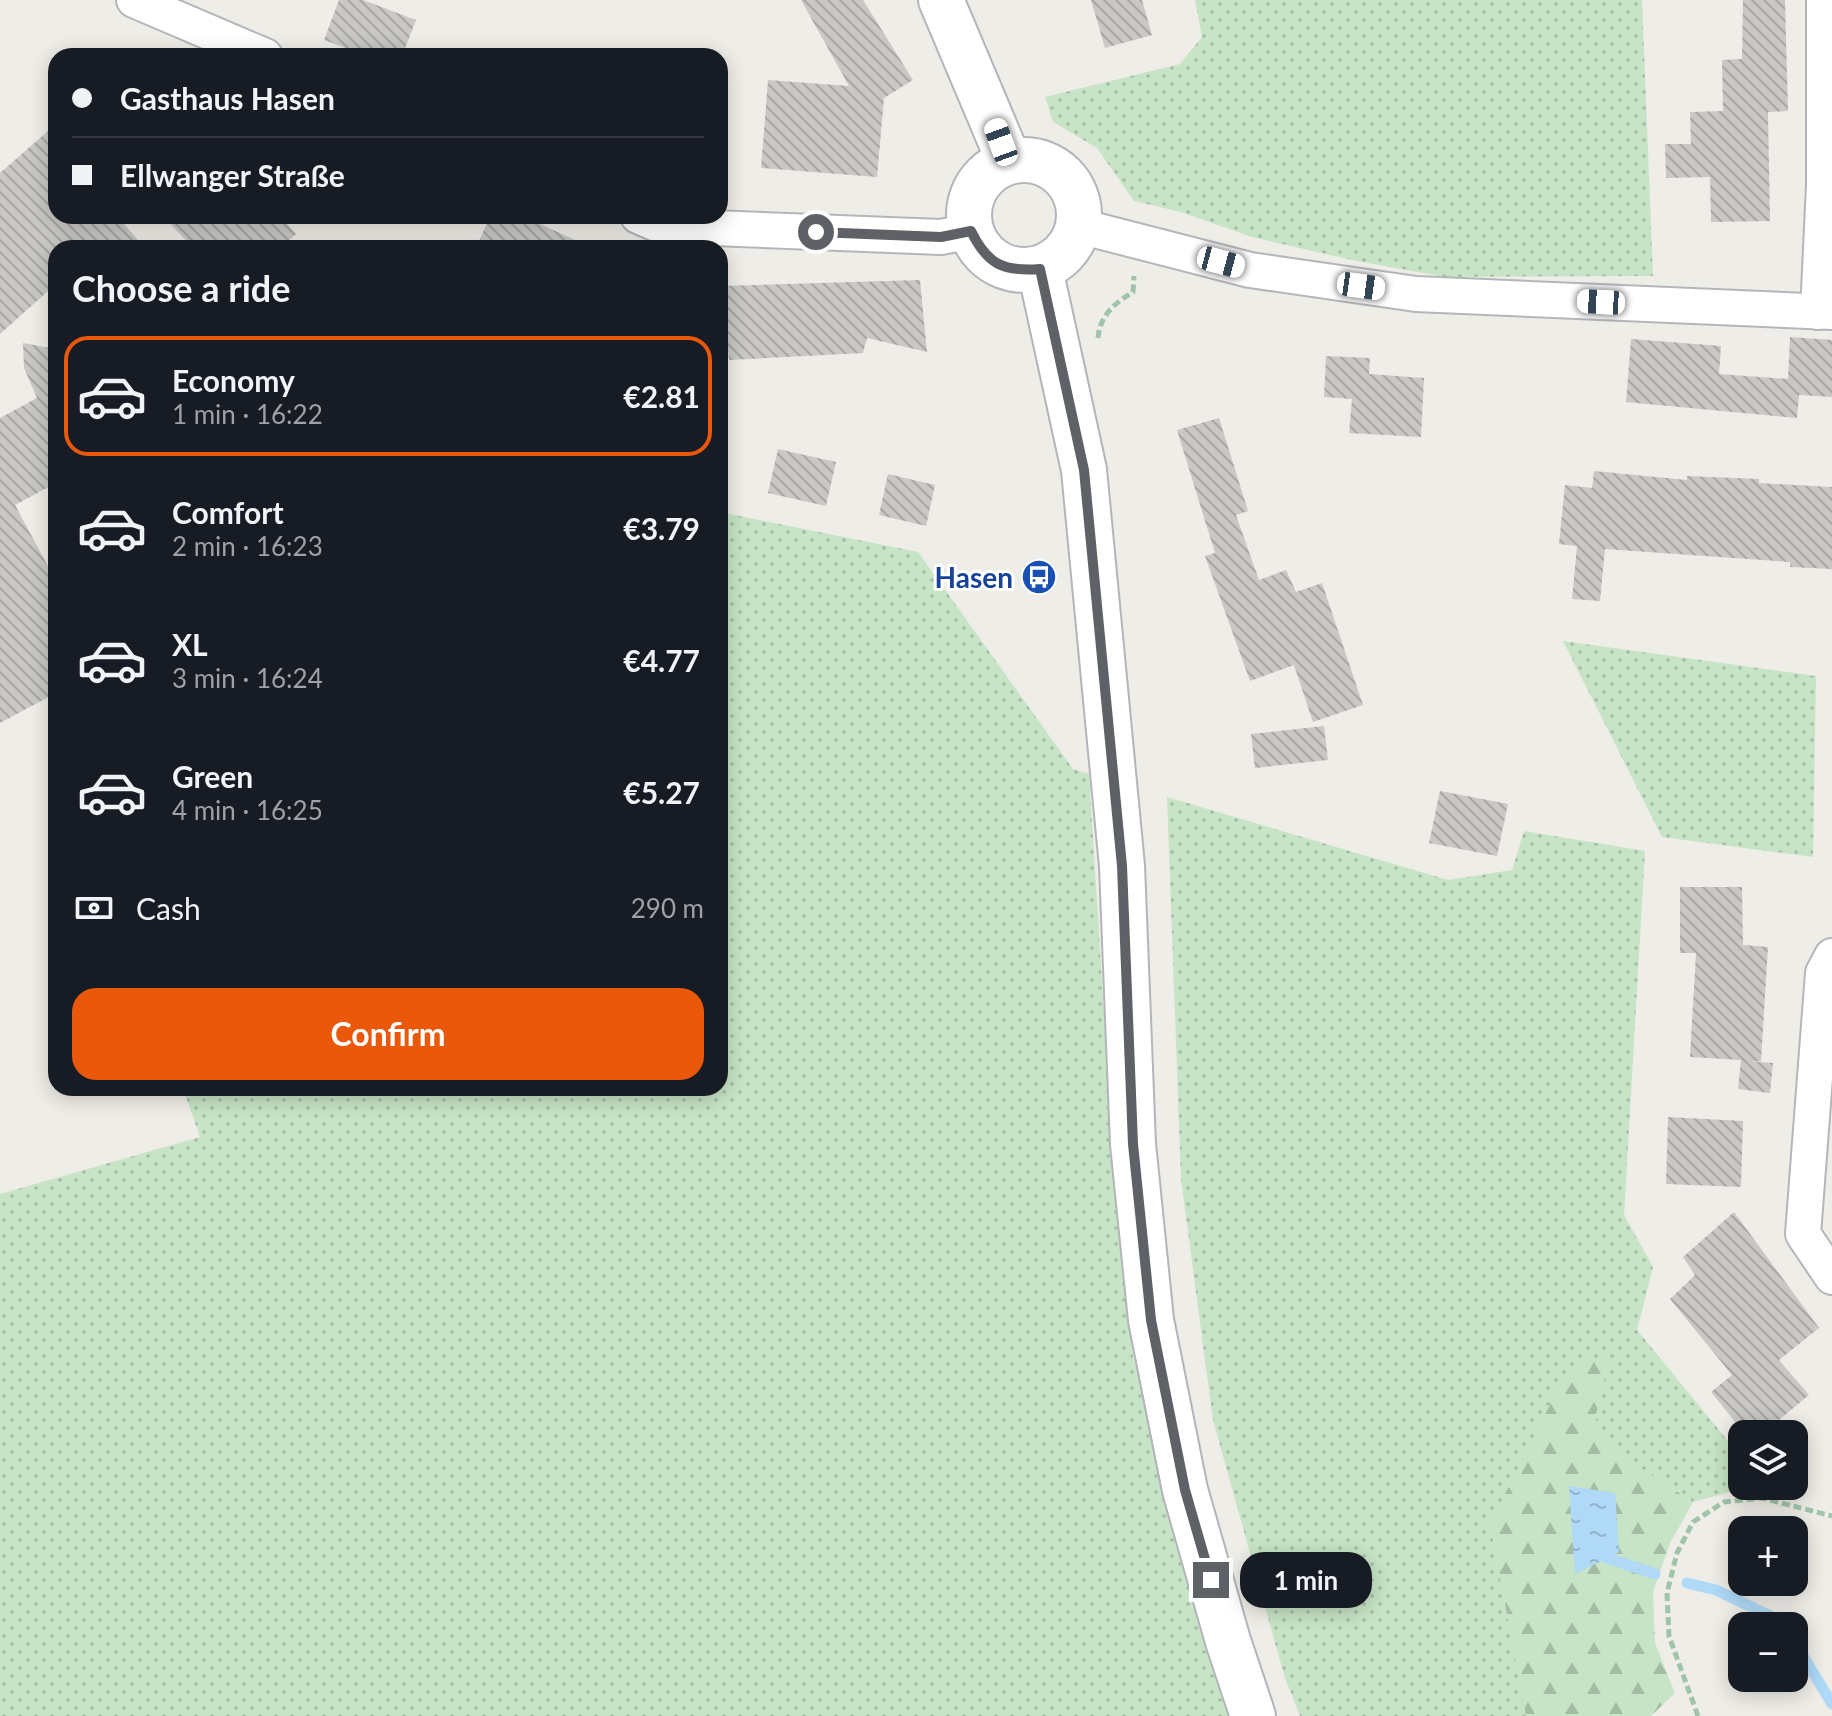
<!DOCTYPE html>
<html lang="en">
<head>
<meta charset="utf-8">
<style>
	body { margin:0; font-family:Lato,sans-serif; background:#242831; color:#f1f3f6; height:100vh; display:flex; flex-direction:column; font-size:30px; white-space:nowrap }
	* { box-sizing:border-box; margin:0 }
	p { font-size:26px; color:#9ea1a6 }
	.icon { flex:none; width:44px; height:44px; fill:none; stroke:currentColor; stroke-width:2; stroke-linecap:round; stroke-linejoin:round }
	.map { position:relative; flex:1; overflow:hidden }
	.sheet { position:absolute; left:48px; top:240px; width:680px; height:856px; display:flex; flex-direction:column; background:#171b24; border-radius:24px; box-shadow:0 4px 20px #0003 }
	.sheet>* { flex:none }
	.top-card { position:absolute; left:48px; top:48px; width:680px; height:176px; border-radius:24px; box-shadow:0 4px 20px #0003; display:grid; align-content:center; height:176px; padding:0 24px; background:#171b24 }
	.tools { position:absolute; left:1728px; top:1420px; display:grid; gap:16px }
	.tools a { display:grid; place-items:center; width:80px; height:80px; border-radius:16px; background:#171b24; box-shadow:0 4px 20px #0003; font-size:40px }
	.end { position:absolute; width:36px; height:36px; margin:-18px; border:10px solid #5e6165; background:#fff; box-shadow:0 0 0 4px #fff }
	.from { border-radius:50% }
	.bubble { position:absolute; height:56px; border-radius:24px; background:#171b24; box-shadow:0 4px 20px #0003; font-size:26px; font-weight:700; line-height:56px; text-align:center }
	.car { position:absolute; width:24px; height:48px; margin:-24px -12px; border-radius:10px; box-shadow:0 0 6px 2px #0007; background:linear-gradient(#fff 24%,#345 0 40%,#fff 0 76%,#345 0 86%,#fff 0) }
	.top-card b { display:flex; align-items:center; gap:28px; height:76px; font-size:30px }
	.top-card b+b { border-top:2px solid #363941 }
	.top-card i { width:20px; height:20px; background:#f1f3f6 }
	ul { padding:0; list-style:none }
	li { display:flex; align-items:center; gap:24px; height:120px; margin:0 16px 12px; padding:0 8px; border:4px solid transparent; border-radius:24px }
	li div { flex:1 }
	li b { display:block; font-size:30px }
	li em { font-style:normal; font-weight:700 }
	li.current { border-color:#ea580c }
	li>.icon { width:72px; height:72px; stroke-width:1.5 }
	h2 { padding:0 24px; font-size:36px; line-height:96px }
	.pay { display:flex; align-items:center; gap:20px; height:88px; padding:0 24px; font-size:30px }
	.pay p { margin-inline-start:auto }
	.button { display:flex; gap:16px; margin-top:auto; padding:16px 24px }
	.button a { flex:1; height:92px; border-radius:24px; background:#ea580c; color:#fff; font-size:32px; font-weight:700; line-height:92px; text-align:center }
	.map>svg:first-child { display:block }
	.grass { fill:url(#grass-dots) }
	.forest { fill:url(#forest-firs) }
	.water { fill:url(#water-ripples) }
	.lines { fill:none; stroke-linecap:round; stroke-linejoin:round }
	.stream { stroke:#afd9f7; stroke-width:11 }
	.building { fill:url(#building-back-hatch) }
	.street-casing { stroke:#b4b6ba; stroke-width:38 }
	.secondary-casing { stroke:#b3b5ba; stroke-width:48 }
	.path { stroke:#9fc4a9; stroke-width:5; stroke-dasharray:8 4; stroke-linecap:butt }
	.street { stroke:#fff; stroke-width:34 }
	.secondary { stroke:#fff; stroke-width:44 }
	.route { stroke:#5e6165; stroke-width:10 }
	.labels { text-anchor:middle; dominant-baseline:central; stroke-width:6; stroke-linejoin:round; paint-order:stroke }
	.transit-label { font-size:28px; font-weight:bold; fill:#164399; stroke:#fff; text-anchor:end }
</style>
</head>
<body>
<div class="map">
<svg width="1832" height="1716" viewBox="0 0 1832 1716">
	<defs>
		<pattern id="grass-dots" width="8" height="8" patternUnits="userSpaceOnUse" patternTransform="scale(2)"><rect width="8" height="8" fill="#c7e4c6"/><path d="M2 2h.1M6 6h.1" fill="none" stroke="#a5bca4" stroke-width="1.8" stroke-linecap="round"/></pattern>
		<pattern id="forest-firs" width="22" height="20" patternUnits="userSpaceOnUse" patternTransform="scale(2)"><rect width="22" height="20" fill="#c7e4c6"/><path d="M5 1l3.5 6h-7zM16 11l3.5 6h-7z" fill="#a5bca4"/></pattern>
		<pattern id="water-ripples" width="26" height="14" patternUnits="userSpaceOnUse" patternTransform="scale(2)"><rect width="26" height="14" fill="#afd9f7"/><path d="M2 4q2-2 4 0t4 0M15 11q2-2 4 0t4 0" fill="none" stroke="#92b3cc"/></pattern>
		<pattern id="building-back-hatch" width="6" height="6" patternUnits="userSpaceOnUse" patternTransform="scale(2)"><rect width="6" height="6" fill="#cac8c3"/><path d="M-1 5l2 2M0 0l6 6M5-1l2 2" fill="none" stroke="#a7a6a2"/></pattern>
	</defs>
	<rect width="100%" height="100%" fill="#efede7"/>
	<!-- grass -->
	<g class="grass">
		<polygon points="1195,0 1642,0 1653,276 1445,277 1352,260 1252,237 1181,212 1134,201 1097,148 1053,122 1045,97 1180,64 1202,37"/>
		<polygon points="720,512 918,552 1073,769 1089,774 1112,1140 1133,1356 1234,1716 0,1716 0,1194 200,1137 183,1088 720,1088"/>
		<polygon points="1563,641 1816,676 1813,857 1662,837"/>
		<polygon points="1167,797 1448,880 1512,870 1524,831 1645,851 1624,1215 1653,1267 1637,1330 1742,1458 1742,1486 1752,1486 1693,1502 1610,1448 1595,1418 1490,1524 1526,1716 1300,1716 1284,1675 1213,1420 1181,1179"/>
	</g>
	<!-- forest -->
	<polygon class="forest" points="1611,1353 1595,1418 1610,1448 1693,1502 1670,1543 1653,1592 1655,1643 1675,1693 1651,1716 1526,1716 1490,1524 1569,1367"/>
	<!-- water -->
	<polygon class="water" points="1569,1486 1615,1493 1619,1552 1575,1574"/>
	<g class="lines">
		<!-- stream -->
		<g class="stream">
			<polyline points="1607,1558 1655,1574"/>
			<polyline points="1687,1583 1716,1590 1781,1621 1785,1626"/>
			<polyline points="1794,1641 1832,1704"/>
		</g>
	</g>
	<!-- building -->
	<g class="building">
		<polygon points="339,0 363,0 416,20 402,56 367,56 324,40"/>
		<polygon points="801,0 863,0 913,80 884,98 877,177 761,168 768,80 849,86"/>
		<polygon points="1091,0 1142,0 1152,35 1105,48"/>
		<polygon points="1743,0 1785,0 1788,111 1768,112 1770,221 1711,222 1710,177 1666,178 1665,144 1691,144 1690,112 1723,111 1722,60 1742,59"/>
		<polygon points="56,124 56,216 117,216 145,248 56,248 56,284 0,334 0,173"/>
		<polygon points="163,216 280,216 296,234 280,248 193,248"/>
		<polygon points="490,216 523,216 592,248 476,248"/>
		<polygon points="920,280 927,352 867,338 863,353 729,360 723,286"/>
		<polygon points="1790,337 1832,340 1832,397 1799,395 1797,418 1626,402 1631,339 1721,346 1719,374 1788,379"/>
		<polygon points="23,343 56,349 56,483 15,505 56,581 56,693 0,723 0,418 37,398 24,368"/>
		<polygon points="1326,356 1370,358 1369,374 1424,378 1421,437 1349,433 1352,399 1324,397"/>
		<polygon points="1219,418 1248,511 1236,515 1259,580 1286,570 1296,592 1322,583 1363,705 1313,722 1294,665 1250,681 1205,556 1215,553 1177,430"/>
		<polygon points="778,449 836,462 826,506 768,493"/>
		<polygon points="1594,471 1687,480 1687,476 1759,479 1759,483 1832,487 1832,569 1790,567 1790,562 1605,549 1600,601 1572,599 1577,546 1559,544 1565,485 1592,488"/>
		<polygon points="888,474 935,485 926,526 879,515"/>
		<polygon points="1324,726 1328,760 1255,768 1251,734"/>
		<polygon points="1440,791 1508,804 1497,856 1429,843"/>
		<polygon points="1680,887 1742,887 1743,945 1768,947 1761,1061 1751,1061 1773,1063 1770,1093 1738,1089 1741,1060 1690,1057 1696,953 1680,953"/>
		<polygon points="1668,1117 1743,1121 1741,1187 1666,1184"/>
		<polygon points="1734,1212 1819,1328 1779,1360 1809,1395 1762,1434 1745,1434 1711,1392 1732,1375 1670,1299 1695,1275 1683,1257"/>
	</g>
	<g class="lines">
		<!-- street casing -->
		<g class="street-casing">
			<g id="street">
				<polyline points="134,0 265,56"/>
				<polyline points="638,216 661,226 941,237 971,231"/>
				<polyline points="1079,226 1250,270 1416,294 1832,312"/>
				<polyline points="1818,312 1824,185 1824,0"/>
				<polyline points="1832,956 1823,973 1803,1234 1832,1277"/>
			</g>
		</g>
		<!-- secondary casing -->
		<g class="secondary-casing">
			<g id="secondary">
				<polyline points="941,0 1009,161"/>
				<circle cx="1024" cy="215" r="55"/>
				<polyline points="1040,269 1084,470 1122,866 1133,1144 1151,1320 1185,1490 1228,1641 1253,1716"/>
			</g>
		</g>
		<!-- path -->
		<g class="path">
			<path d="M1098 338C1100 315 1115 303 1133 292L1134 276"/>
			<polyline points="1698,1716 1669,1636 1667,1593 1677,1553 1693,1522 1724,1502 1762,1498 1832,1516"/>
		</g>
		<!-- street -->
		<use href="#street" class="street"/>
		<!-- secondary -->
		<use href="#secondary" class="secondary"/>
	</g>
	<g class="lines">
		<!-- route -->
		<path class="route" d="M816 232 941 237 971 231C987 264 1003 272 1040 269L1084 470 1122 866 1133 1144 1151 1320 1185 1490 1211 1580"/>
	</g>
	<!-- icons -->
	<defs>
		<g id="bus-disc" transform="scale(1.8)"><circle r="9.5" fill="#1a4fb4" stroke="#fff"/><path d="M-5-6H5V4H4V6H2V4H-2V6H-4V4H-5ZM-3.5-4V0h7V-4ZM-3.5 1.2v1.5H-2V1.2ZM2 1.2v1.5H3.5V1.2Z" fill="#fff"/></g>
	</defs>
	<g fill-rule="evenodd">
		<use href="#bus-disc" x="1039" y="577"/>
	</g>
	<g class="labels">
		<!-- transit labels -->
		<g class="transit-label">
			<text x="1013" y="577">Hasen</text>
		</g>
	</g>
</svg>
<div class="tools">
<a><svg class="icon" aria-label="layers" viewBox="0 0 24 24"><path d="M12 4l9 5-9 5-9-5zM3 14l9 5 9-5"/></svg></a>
<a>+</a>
<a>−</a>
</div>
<i class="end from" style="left:816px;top:232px"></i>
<i class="end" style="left:1211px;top:1580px"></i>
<div class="bubble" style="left:1240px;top:1552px;width:132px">1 min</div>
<i class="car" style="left:1001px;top:142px;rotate:340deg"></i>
<i class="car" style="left:1221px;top:262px;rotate:105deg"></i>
<i class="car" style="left:1361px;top:286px;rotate:98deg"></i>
<i class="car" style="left:1601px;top:302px;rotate:273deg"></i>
<div class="top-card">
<b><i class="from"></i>Gasthaus Hasen</b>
<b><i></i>Ellwanger Straße</b>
</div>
<section class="sheet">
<h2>Choose a ride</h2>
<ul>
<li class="current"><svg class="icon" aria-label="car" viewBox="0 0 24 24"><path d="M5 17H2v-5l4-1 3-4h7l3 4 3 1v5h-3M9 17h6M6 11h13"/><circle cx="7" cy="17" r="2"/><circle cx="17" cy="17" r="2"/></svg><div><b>Economy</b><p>1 min · 16:22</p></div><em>€2.81</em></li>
<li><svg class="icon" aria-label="car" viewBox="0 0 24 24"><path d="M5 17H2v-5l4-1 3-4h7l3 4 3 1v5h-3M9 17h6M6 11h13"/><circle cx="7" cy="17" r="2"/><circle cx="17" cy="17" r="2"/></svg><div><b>Comfort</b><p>2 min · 16:23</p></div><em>€3.79</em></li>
<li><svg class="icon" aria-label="car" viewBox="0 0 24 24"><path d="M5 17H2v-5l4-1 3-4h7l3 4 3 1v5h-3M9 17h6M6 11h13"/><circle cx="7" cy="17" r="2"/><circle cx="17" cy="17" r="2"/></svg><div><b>XL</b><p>3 min · 16:24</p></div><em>€4.77</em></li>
<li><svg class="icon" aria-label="car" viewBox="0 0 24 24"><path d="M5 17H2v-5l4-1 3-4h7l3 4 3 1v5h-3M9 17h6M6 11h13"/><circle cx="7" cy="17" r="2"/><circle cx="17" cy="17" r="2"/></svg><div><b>Green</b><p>4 min · 16:25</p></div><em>€5.27</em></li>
</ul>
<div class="pay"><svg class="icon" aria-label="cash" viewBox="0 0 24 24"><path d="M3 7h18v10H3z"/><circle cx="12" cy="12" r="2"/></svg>Cash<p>290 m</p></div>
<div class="button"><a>Confirm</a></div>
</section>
</div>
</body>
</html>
